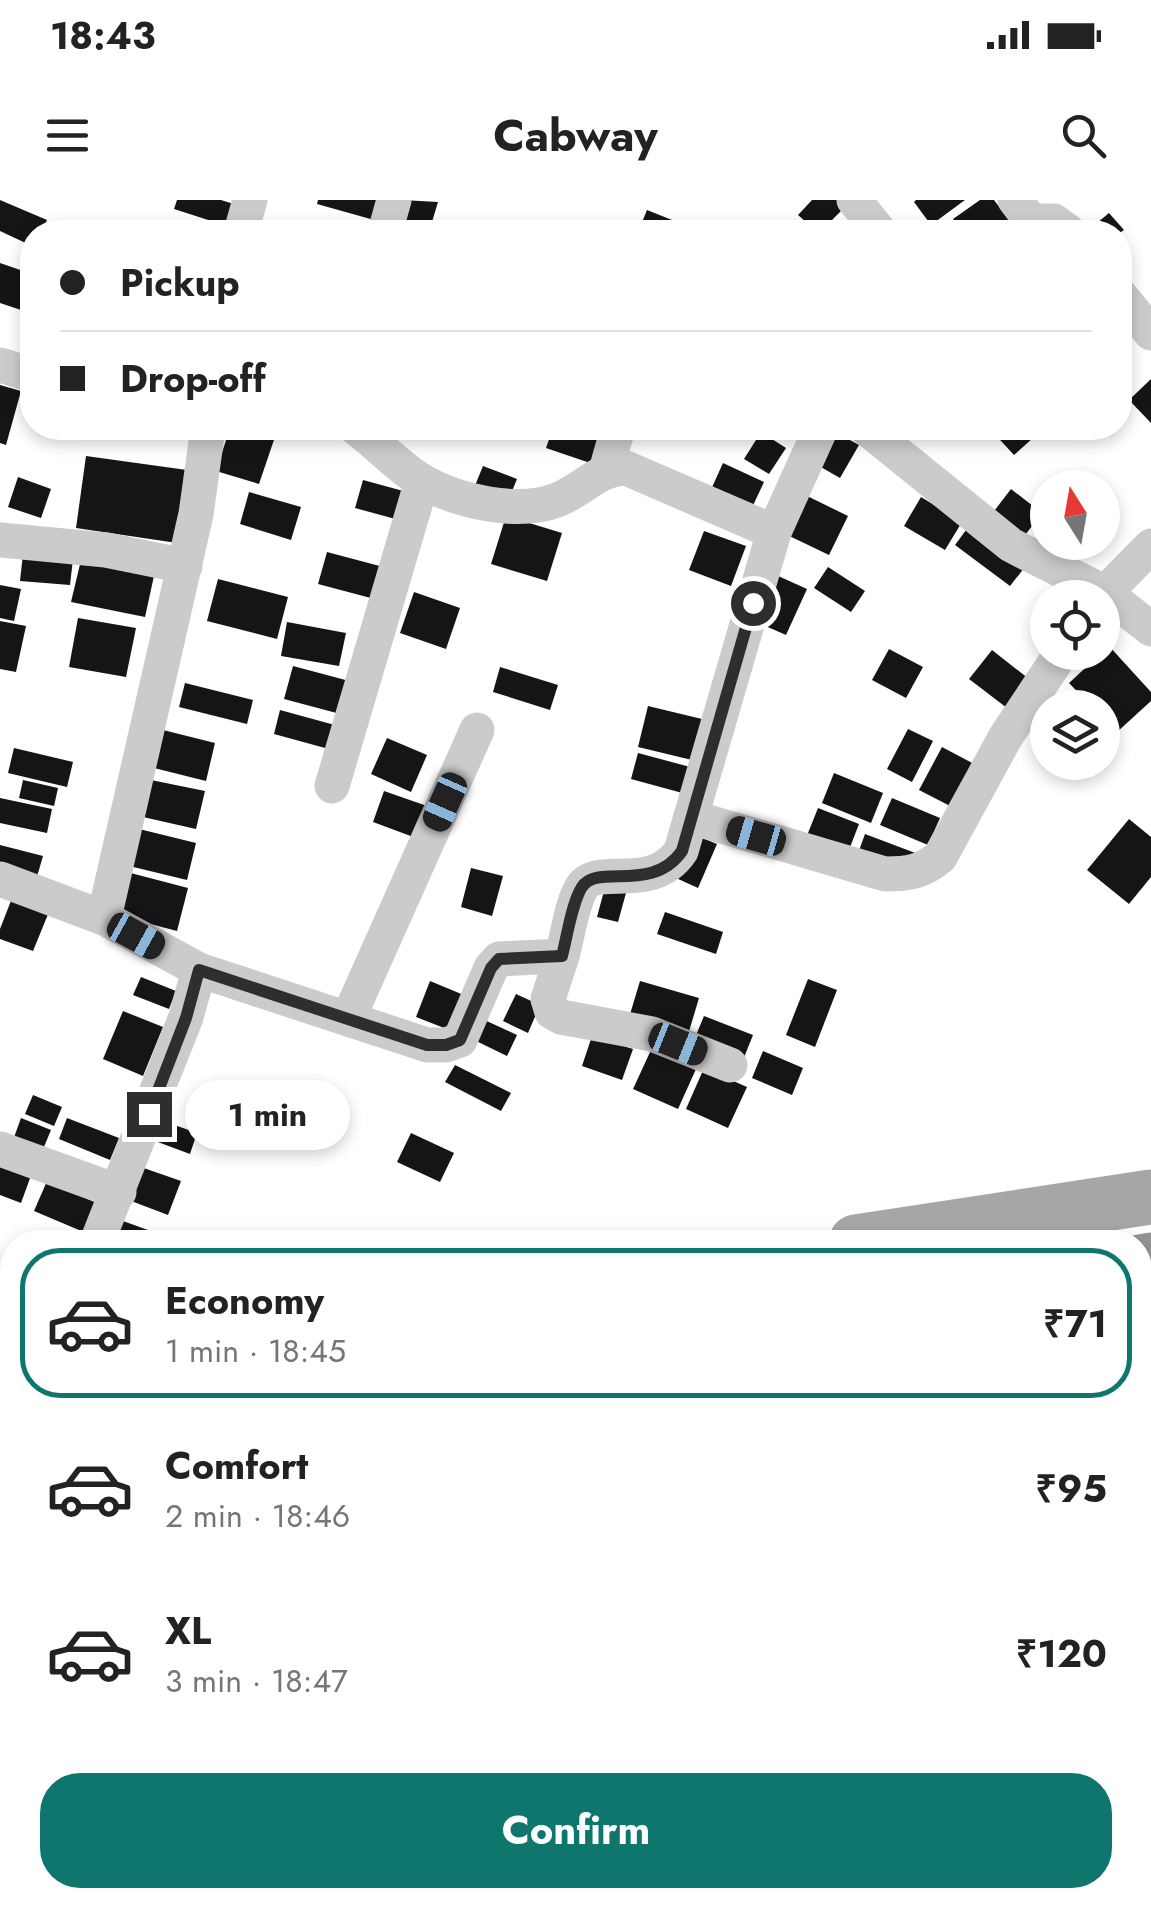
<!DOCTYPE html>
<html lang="en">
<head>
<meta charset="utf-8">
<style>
	body { margin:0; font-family:Jost,sans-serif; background:#f6f6f6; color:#222; height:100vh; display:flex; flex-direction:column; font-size:38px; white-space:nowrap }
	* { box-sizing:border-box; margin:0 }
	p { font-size:32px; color:#767676 }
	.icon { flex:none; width:55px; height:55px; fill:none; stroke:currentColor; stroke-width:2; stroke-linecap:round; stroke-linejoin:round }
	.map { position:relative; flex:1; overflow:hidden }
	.drawer { position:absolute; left:0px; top:1030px; width:1152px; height:678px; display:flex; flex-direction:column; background:#fff; border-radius:40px 40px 0 0; box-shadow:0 5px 15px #0003 }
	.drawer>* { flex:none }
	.top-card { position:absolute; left:20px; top:20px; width:1112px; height:220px; border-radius:40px; box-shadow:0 5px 15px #0003; display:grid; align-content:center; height:220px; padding:0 40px; background:#fff }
	.needle { width:65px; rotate:349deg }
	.buttons { position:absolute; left:1030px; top:270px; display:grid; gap:20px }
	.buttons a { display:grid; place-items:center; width:90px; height:90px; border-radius:50%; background:#fff; box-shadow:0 5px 15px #0003; font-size:50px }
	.end { position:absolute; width:45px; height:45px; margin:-22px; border:12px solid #2e2e2e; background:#fff; box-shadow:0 0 0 5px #fff }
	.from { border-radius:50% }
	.bubble { position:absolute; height:70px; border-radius:35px; background:#fff; box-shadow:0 5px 15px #0003; font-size:32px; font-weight:700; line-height:70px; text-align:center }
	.car { position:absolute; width:30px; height:60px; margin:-30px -15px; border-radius:12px; box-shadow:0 0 8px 2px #0007; background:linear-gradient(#222 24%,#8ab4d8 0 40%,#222 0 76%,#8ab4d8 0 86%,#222 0) }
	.top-card b { display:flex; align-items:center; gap:35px; height:95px; font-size:38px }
	.top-card b+b { border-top:2px solid #e0e0e0 }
	.top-card i { width:25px; height:25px; background:#222 }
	ul { padding:18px 0 0; list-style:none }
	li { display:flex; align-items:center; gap:30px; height:150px; margin:0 20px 15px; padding:0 20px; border:5px solid transparent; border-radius:40px }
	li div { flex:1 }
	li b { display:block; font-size:38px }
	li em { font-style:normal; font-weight:700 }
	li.on { border-color:#0f766e }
	li>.icon { width:90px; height:90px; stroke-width:1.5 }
	.primary-button { display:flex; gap:20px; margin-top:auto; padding:20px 40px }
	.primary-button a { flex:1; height:115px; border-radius:40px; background:#0f766e; color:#fff; font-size:40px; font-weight:700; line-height:115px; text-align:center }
	.status { display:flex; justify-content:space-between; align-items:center; height:70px; padding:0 50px; background:#fff; direction:ltr }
	.status svg { height:28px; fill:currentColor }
	header { display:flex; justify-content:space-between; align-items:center; height:130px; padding:0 40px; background:#fff; font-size:45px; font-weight:700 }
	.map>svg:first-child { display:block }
	.building { fill:#151515 }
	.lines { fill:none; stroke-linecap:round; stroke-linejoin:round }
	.street { stroke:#cbcbcb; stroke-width:35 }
	.secondary { stroke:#b8b8b8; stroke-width:48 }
	.primary { stroke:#a6a6a6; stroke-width:55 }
	.highway { stroke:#959595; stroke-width:55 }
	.rail { stroke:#838383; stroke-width:8; stroke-dasharray:10 8; stroke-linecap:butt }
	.route { stroke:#2e2e2e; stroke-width:12 }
</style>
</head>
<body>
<div class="status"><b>18:43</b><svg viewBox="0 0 49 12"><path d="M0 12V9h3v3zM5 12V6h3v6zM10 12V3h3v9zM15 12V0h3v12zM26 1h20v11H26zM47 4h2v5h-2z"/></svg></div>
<header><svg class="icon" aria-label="menu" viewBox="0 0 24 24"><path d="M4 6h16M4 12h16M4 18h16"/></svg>Cabway<svg class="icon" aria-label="search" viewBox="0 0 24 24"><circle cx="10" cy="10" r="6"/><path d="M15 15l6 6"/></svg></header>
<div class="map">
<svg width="1151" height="1706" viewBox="0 0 1151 1706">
	<rect width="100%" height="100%" fill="#fff"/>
	<!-- building -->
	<g class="building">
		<polygon points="0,0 47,20 41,32 32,32 32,46 0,31"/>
		<polygon points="177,0 221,0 240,6 233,28 174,9"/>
		<polygon points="318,0 380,0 374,20 317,4"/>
		<polygon points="402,0 438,2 429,32 393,32"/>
		<polygon points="812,0 847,0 849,3 820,32 817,32 798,15"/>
		<polygon points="916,0 965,0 931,25 914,2"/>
		<polygon points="980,0 994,0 1018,32 963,32 953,19"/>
		<polygon points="647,10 672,20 667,32 638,32"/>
		<polygon points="1109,13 1124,30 1121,32 1086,32"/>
		<polygon points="0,63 32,74 32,86 24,111 0,103"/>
		<polygon points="1151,179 1151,223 1129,200"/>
		<polygon points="0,185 21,191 6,245 0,243"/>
		<polygon points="230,228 278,228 259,284 216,271"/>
		<polygon points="553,228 604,242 596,265 546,248"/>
		<polygon points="989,228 1044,228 1014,255"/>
		<polygon points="830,229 859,245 840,278 812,262"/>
		<polygon points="761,232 786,248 769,274 744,259"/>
		<polygon points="86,256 187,270 177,343 76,328"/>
		<polygon points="723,263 764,282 750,312 709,294"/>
		<polygon points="483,266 517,279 508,301 474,288"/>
		<polygon points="18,277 51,289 41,318 8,307"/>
		<polygon points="363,280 407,292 399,320 355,308"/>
		<polygon points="1011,289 1042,313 1019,343 988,319"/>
		<polygon points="249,292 301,307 291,340 240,324"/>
		<polygon points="801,293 848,316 829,355 781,332"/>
		<polygon points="921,297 962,322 945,350 904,326"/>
		<polygon points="506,316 562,333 547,381 491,364"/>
		<polygon points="969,326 1025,367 1010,386 955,345"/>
		<polygon points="704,331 746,346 731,386 689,370"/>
		<polygon points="327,352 391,369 382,401 318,384"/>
		<polygon points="23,354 73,359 70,385 20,381"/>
		<polygon points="81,360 154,376 145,417 71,402"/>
		<polygon points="828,367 865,391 851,412 814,388"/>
		<polygon points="776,375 807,389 786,435 754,421"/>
		<polygon points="218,379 288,397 277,439 207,421"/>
		<polygon points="0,385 21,389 14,421 0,418"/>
		<polygon points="414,392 460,408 446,449 400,433"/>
		<polygon points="78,418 136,428 126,477 69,467"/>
		<polygon points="0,421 26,426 16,472 0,469"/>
		<polygon points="287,422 346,433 339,466 281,456"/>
		<polygon points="1109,446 1151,492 1151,501 1116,533 1102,518 1102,508 1093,508 1069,483"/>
		<polygon points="889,449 923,467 906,498 872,480"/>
		<polygon points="992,450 1029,479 1007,508 969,479"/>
		<polygon points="293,466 353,482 344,515 284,499"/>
		<polygon points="500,467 558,485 550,510 493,492"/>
		<polygon points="185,483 253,500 247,524 179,507"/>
		<polygon points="648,506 702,519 692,560 638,547"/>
		<polygon points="280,510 342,527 336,551 274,534"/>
		<polygon points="159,529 215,543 206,581 150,567"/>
		<polygon points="908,529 933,541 912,582 887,569"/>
		<polygon points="387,538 427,555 411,592 371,574"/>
		<polygon points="942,547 976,565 954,608 919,590"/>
		<polygon points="14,548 73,562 67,587 8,573"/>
		<polygon points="638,553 694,568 686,594 631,579"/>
		<polygon points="834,573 883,593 871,623 822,603"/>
		<polygon points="23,580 58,588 54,606 19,598"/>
		<polygon points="151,580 205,591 196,629 143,617"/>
		<polygon points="384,591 427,606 416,638 373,622"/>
		<polygon points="0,598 52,609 47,633 0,623"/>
		<polygon points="892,598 940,618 928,645 880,625"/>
		<polygon points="818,608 859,624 847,655 806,638"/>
		<polygon points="1129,619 1151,637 1151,677 1129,704 1087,670"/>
		<polygon points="135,628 196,643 187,680 125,665"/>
		<polygon points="865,634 918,654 905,671 856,659"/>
		<polygon points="695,635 717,644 698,688 676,678"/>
		<polygon points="0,645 43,656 36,680 0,670"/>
		<polygon points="471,668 503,676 492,716 461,707"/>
		<polygon points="123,671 188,688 177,731 112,714"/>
		<polygon points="605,687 626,693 618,722 597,717"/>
		<polygon points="14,693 51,707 33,751 0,739 0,729"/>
		<polygon points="665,712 723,732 716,754 657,734"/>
		<polygon points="141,777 176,791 169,809 133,795"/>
		<polygon points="808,779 837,790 815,847 786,835"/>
		<polygon points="430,781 471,798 457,833 416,817"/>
		<polygon points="640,781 699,798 687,838 628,821"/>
		<polygon points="516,794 540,805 528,833 503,821"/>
		<polygon points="123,811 163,827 143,876 103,859"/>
		<polygon points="704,816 753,835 743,860 694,840"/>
		<polygon points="478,817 517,835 507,856 468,837"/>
		<polygon points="592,836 633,849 622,880 582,866"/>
		<polygon points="651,850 696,869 678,909 633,889"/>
		<polygon points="763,851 803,868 792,895 752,878"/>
		<polygon points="455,865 511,893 501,911 445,882"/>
		<polygon points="704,868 747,887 728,928 686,909"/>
		<polygon points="215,884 243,894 233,923 205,913"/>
		<polygon points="33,895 62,907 54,926 25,914"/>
		<polygon points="21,918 51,930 41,954 12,943"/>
		<polygon points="67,918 119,938 110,960 59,939"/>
		<polygon points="155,918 197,933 190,954 147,938"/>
		<polygon points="411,933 454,953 440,982 397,962"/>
		<polygon points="0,958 33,970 21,1003 0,995"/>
		<polygon points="138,966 181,981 168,1015 126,999"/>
		<polygon points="47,981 99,1004 86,1033 34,1011"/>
		<polygon points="123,1021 181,1042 115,1042"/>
		<polygon points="1151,1381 1151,1483 1140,1481 1140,1383"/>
		<polygon points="1151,1584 1151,1619 1140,1613 1140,1603"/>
		<polygon points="979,1695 1026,1695 1023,1706 976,1706"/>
		<polygon points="1096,1695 1138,1695 1149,1700 1146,1706 1094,1706"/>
	</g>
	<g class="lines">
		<!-- street -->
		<g class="street">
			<polyline points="854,0 880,32"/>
			<polyline points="1015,0 1031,21 1054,21 1069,32"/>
			<polyline points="241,32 250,0"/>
			<polyline points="385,32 394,0"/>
			<polyline points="1120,95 1151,133"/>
			<polyline points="0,165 32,175"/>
			<path d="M208 228 196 314 104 718 199 770 427 845H446L460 840 491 768 499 759 562 756C568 735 571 705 582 687 597 663 652 694 681 651L774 332"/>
			<path d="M356 228C378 244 399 268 422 281 458 302 519 315 557 300 581 291 599 268 626 268L774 332 821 228"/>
			<polyline points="866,228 1011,345 1104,392 1151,429"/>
			<polyline points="606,271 618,228"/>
			<polyline points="0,340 106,350 185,366"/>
			<polyline points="1100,398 1151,346"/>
			<polyline points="332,586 422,281"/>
			<path d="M691 617 885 674C908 674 922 672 940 657L1005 538 1062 452"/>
			<polyline points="0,679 104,718"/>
			<polyline points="562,756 548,799 552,812 561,817 652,834 730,865"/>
			<polyline points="348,819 477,530"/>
			<polyline points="0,949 119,992"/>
			<polyline points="97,1042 186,817 199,770"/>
			<polyline points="0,1119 12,1116"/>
			<polyline points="0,1702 6,1706"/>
		</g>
		<!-- secondary -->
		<g class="secondary">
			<polyline points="1140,1365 1151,1363"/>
			<polyline points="0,1542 12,1540"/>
		</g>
		<!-- primary -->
		<g class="primary">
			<polyline points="856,1042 1151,997"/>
			<polyline points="0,1172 12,1171"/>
		</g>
		<!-- highway -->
		<g class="highway">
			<polyline points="1140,1062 1151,1060"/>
			<polyline points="1140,1121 1151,1119"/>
			<polyline points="0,1245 12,1243"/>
			<polyline points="0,1300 12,1298"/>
		</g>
		<!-- rail -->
		<g class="rail">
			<polyline points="1140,1221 1151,1219"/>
			<polyline points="1140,1245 1151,1243"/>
			<polyline points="0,1400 12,1398"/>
			<polyline points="0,1426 12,1424"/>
		</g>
	</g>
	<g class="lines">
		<!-- route -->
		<path class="route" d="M149 914 186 818 199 770 427 845H446L460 840 491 768 499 759 562 756C567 737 572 702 582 687 597 663 652 694 682 651L753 403"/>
	</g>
</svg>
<div class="buttons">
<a><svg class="needle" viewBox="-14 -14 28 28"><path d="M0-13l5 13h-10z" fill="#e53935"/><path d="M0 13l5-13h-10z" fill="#767676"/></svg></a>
<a><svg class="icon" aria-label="locate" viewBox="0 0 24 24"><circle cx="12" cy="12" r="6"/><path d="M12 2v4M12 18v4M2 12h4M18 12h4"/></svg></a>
<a><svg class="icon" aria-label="layers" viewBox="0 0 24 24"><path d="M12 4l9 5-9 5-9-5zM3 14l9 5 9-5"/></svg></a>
</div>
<i class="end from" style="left:753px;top:403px"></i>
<i class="end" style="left:149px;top:914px"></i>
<div class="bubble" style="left:185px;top:880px;width:165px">1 min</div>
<i class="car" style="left:445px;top:602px;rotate:204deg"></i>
<i class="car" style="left:756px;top:636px;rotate:286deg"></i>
<i class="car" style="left:136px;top:736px;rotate:119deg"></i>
<i class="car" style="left:678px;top:844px;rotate:112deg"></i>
<div class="top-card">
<b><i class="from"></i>Pickup</b>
<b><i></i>Drop-off</b>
</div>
<section class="drawer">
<ul>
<li class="on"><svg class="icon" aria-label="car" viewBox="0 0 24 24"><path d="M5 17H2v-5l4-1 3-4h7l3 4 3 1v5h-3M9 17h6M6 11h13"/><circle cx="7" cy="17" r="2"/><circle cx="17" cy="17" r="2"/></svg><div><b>Economy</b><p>1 min · 18:45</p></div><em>₹71</em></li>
<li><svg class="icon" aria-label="car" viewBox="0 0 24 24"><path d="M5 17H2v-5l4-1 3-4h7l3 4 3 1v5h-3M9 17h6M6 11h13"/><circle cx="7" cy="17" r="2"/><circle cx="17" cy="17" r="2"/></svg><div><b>Comfort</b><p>2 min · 18:46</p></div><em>₹95</em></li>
<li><svg class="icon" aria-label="car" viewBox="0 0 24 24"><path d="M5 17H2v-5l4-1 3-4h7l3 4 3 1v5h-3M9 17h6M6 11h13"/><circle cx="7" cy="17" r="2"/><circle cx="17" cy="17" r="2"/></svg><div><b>XL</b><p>3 min · 18:47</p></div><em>₹120</em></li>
</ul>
<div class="primary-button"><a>Confirm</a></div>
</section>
</div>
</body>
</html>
